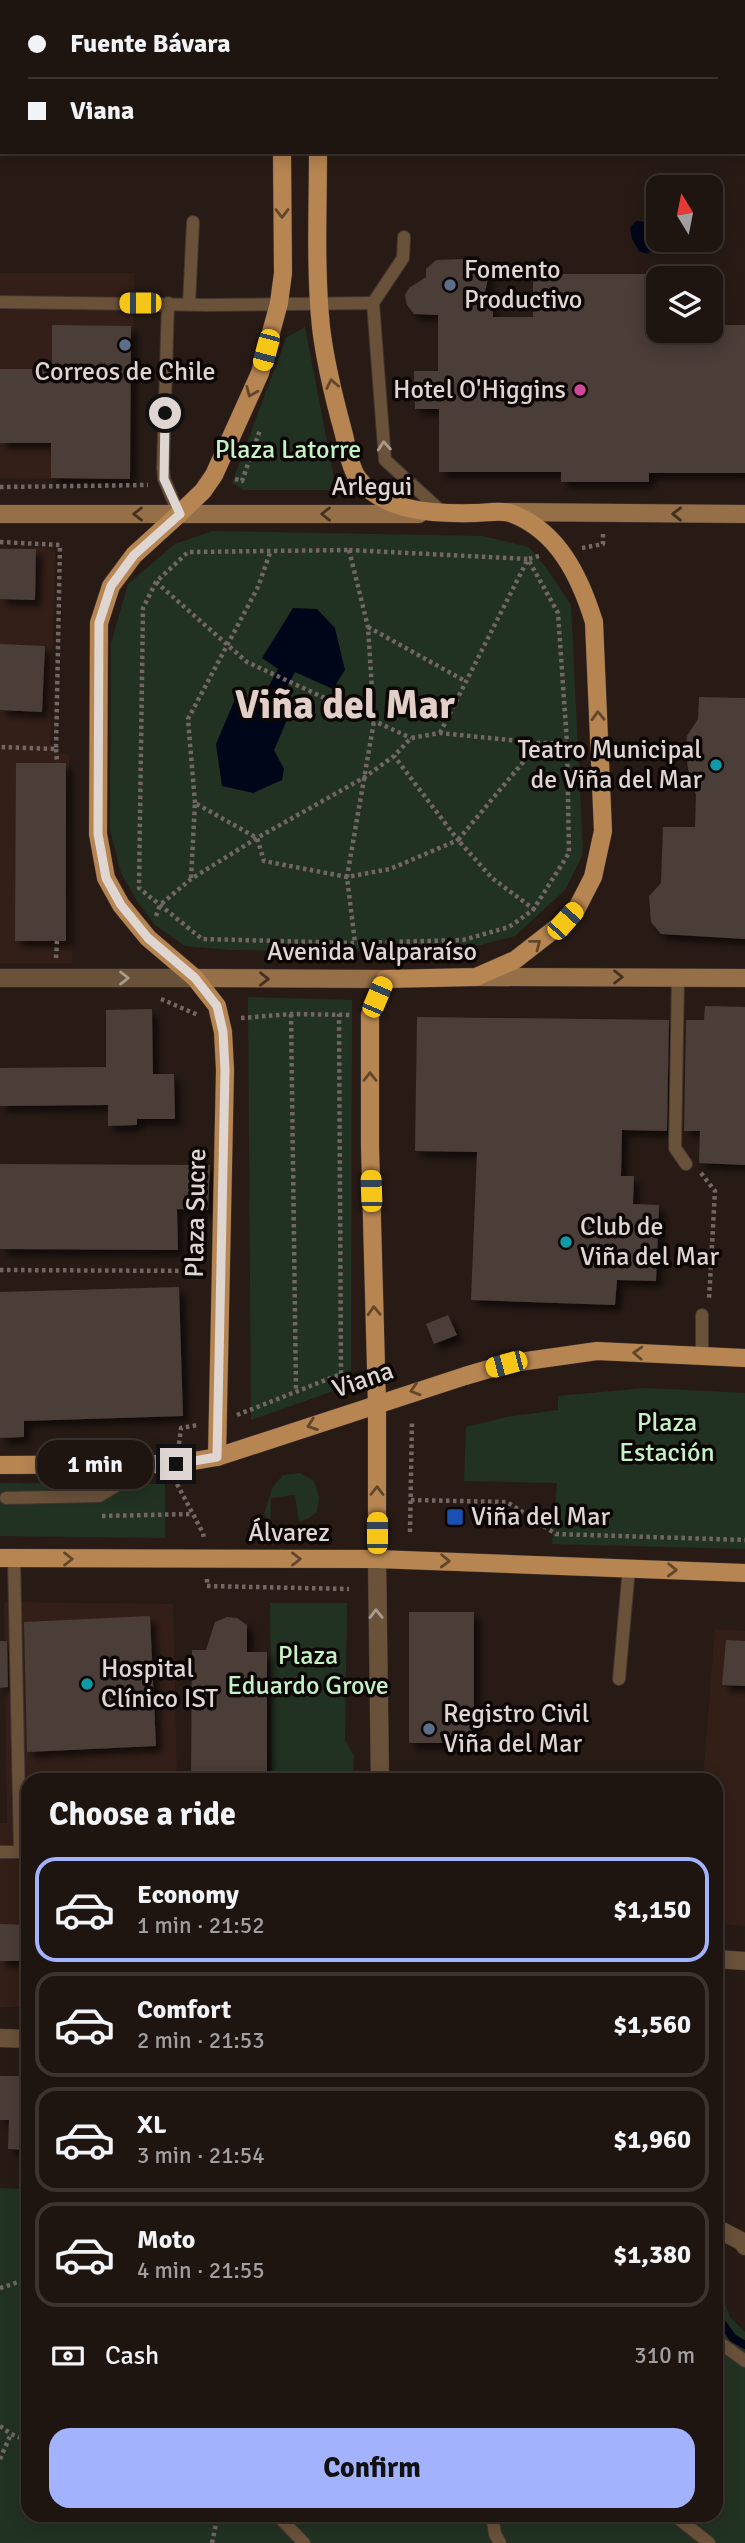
<!DOCTYPE html>
<html lang="en">
<head>
<meta charset="utf-8">
<style>
	body { margin:0; font-family:Signika,sans-serif; background:#261d19; color:#f1f3f6; height:100vh; display:flex; flex-direction:column; font-size:26px; white-space:nowrap }
	* { box-sizing:border-box; margin:0 }
	p { font-size:23px; color:#a19e9f }
	.icon { flex:none; width:38px; height:38px; fill:none; stroke:currentColor; stroke-width:2; stroke-linecap:round; stroke-linejoin:round }
	.map { position:relative; flex:1; overflow:hidden }
	.details { position:absolute; left:21px; top:1773px; width:702px; height:749px; display:flex; flex-direction:column; background:#1e1410; border-radius:21px; box-shadow:0 4px 18px #0003,0 0 0 2px #3c3330 }
	.details>* { flex:none }
	.guide { position:absolute; left:0px; top:0px; width:746px; height:154px; box-shadow:0 4px 18px #0003,0 0 0 2px #3c3330; display:grid; align-content:center; height:154px; padding:0 28px; background:#1e1410 }
	.needle { width:46px; rotate:350deg }
	.buttons { position:absolute; left:646px; top:175px; display:grid; gap:14px }
	.buttons a { display:grid; place-items:center; width:77px; height:77px; border-radius:14px; background:#1e1410; box-shadow:0 4px 18px #0003,0 0 0 2px #3c3330; font-size:35px }
	.end { position:absolute; width:32px; height:32px; margin:-16px; border:9px solid #dfd6d2; background:#111; box-shadow:0 0 0 4px #111 }
	.from { border-radius:50% }
	.bubble { position:absolute; height:49px; border-radius:21px; background:#1e1410; box-shadow:0 4px 18px #0003,0 0 0 2px #3c3330; font-size:23px; font-weight:700; line-height:49px; text-align:center }
	.car { position:absolute; width:21px; height:42px; margin:-21px -10px; border-radius:9px; box-shadow:0 0 5px 2px #0007; background:linear-gradient(#f5c518 24%,#345 0 40%,#f5c518 0 76%,#345 0 86%,#f5c518 0) }
	.guide b { display:flex; align-items:center; gap:24px; height:66px; font-size:26px }
	.guide b+b { border-top:2px solid #3c3330 }
	.guide i { width:18px; height:18px; background:#f1f3f6 }
	ul { padding:0; list-style:none }
	li { display:flex; align-items:center; gap:21px; height:105px; margin:0 14px 10px; padding:0 14px; border:4px solid #3c3330; border-radius:21px }
	li div { flex:1 }
	li b { display:block; font-size:26px }
	li em { font-style:normal; font-weight:700 }
	li.on { border-color:#a3b2fd }
	li>.icon { width:63px; height:63px; stroke-width:1.5 }
	h2 { padding:0 28px; font-size:32px; line-height:84px }
	.pay { display:flex; align-items:center; gap:18px; height:77px; padding:0 28px; font-size:26px }
	.pay p { margin-inline-start:auto }
	.action { display:flex; gap:14px; margin-top:auto; padding:14px 28px }
	.action a { flex:1; height:80px; border-radius:21px; background:#a3b2fd; color:#111; font-size:28px; font-weight:700; line-height:80px; text-align:center }
	.map>svg:first-child { display:block }
	.built { fill:#331f18 }
	.green { fill:#223222 }
	.water { fill:#000619 }
	.lines { fill:none; stroke-linecap:round; stroke-linejoin:round }
	.stream { stroke:#000619; stroke-width:8 }
	.building { fill:#4c3d37; filter:url(#shadow) }
	.service-casing { stroke:#423530; stroke-width:14 }
	.minor-casing { stroke:#423530; stroke-width:19 }
	.tertiary-casing { stroke:#423530; stroke-width:19 }
	.secondary-casing { stroke:#423530; stroke-width:19 }
	.primary-casing { stroke:#423530; stroke-width:19 }
	.path { stroke:#716661; stroke-width:4.5; stroke-dasharray:3.5 3.5; stroke-linecap:butt }
	.service { stroke:#6a523a; stroke-width:12 }
	.minor { stroke:#6a523a; stroke-width:18 }
	.tertiary { stroke:#6a523a; stroke-width:18 }
	.secondary { stroke:#956f48; stroke-width:18 }
	.primary { stroke:#b78552; stroke-width:18 }
	.oneway { stroke:#62462c }
	.oneway2 { stroke:#aa9b8e }
	.oneway3 { stroke:#433120 }
	.route { stroke:#dfd6d2; stroke-width:9 }
	.service-dot { fill:#5c6f8a; stroke:#0c0705; stroke-width:2.5 }
	.hotel-dot { fill:#d1479c; stroke:#0c0705; stroke-width:2.5 }
	.culture-dot { fill:#0f9aa8; stroke:#0c0705; stroke-width:2.5 }
	.transit-dot { fill:#1a4fb4; stroke:#0c0705; stroke-width:2.5 }
	.labels { text-anchor:middle; dominant-baseline:central; stroke-width:7; stroke-linejoin:round; paint-order:stroke }
	.poi-label { font-size:26px; fill:#dfd6d2; stroke:#0c0705; text-anchor:start }
	.park-label { font-size:26px; fill:#c4f2c4; stroke:#0c0705 }
	.street-label { font-size:26px; fill:#dfd6d2; stroke:#0c0705 }
	.town-label { font-size:40px; font-weight:bold; fill:#e2cfc8; stroke:#0c0705 }
</style>
</head>
<body>
<div class="map">
<svg width="745" height="2543" viewBox="0 0 745 2543">
	<defs>
		<filter id="shadow"><feDropShadow dx="6" dy="6" stdDeviation="3.5" flood-color="#0009"/></filter>
	</defs>
	<rect width="100%" height="100%" fill="#281b16"/>
	<!-- built -->
	<g class="built">
		<polygon points="0,273 134,273 132,481 0,478"/>
		<polygon points="0,548 47,548 55,552 50,752 69,755 72,963 0,963"/>
		<polygon points="4,1602 173,1604 177,1780 28,1780 28,2007 0,2007 0,1823 7,1823"/>
		<polygon points="715,1629 745,1631 745,1926 716,1924 716,1780 703,1780"/>
	</g>
	<!-- green -->
	<g class="green">
		<polygon points="305,327 335,483 329,490 244,490 232,483 286,338"/>
		<polygon points="213,531 482,536 529,547 547,569 571,605 583,854 565,890 515,936 454,952 230,950 185,946 155,925 137,901 121,873 110,830 111,643 128,584 175,544"/>
		<polygon points="248,997 352,1000 351,1385 251,1420"/>
		<polygon points="646,1388 745,1393 745,1549 552,1544 557,1483 464,1481 466,1427 507,1417 558,1410 558,1396"/>
		<polygon points="300,1473 314,1481 319,1497 317,1512 309,1518 299,1522 295,1495 271,1498 270,1526 264,1513 273,1487 283,1475"/>
		<polygon points="0,1483 165,1484 165,1538 0,1536"/>
		<polygon points="270,1603 347,1603 345,1740 354,1756 353,1780 272,1780"/>
		<polygon points="0,2188 28,2189 28,2515 716,2515 716,2279 730,2317 745,2332 745,2543 0,2543"/>
	</g>
	<!-- water -->
	<g class="water">
		<polygon points="636,221 658,223 658,240 688,240 686,248 678,247 671,242 662,243 647,254 639,251 632,239 630,228"/>
		<polygon points="293,608 317,609 335,628 345,670 333,689 295,672 273,713 287,720 274,750 284,769 282,780 253,793 222,786 216,744 236,697 257,708 278,669 262,658"/>
	</g>
	<g class="lines">
		<!-- stream -->
		<polyline class="stream" points="716,2315 733,2338 745,2345"/>
	</g>
	<!-- building -->
	<g class="building">
		<polygon points="464,259 475,261 483,267 488,278 482,306 493,306 493,317 533,317 533,274 658,274 658,331 710,331 710,325 745,325 745,473 649,473 649,482 561,482 561,472 439,472 439,409 415,409 414,371 438,371 438,315 414,314 407,305 405,295 409,288 426,277 426,269 436,260"/>
		<polygon points="52,325 131,326 130,479 51,478 51,443 0,443 0,369 52,369"/>
		<polygon points="0,549 36,549 35,600 0,599"/>
		<polygon points="0,644 45,646 42,712 0,710"/>
		<polygon points="699,697 745,698 745,939 661,934 651,922 649,896 661,883 663,827 695,827 696,795 689,776 686,754 687,736 698,719"/>
		<polygon points="16,763 66,763 66,941 15,941"/>
		<polygon points="705,1006 745,1007 745,1165 699,1163 700,1131 684,1131 686,1020 704,1020"/>
		<polygon points="152,1009 153,1074 174,1074 175,1119 137,1119 137,1125 108,1126 108,1105 0,1106 0,1068 106,1067 106,1010"/>
		<polygon points="417,1017 669,1020 667,1131 622,1130 621,1176 634,1176 633,1204 659,1205 656,1281 617,1280 615,1305 471,1300 477,1152 415,1151"/>
		<polygon points="0,1164 210,1165 208,1210 177,1209 178,1250 0,1249"/>
		<polygon points="179,1287 183,1416 24,1421 24,1437 0,1438 0,1292"/>
		<polygon points="448,1315 457,1335 434,1344 426,1324"/>
		<rect x="409" y="1612" width="65" height="131"/>
		<polygon points="150,1616 156,1746 27,1752 24,1622"/>
		<polygon points="227,1617 237,1618 247,1625 247,1652 267,1652 267,1780 191,1780 192,1650 206,1650 215,1622"/>
		<polygon points="726,1640 745,1641 745,1686 722,1685"/>
		<polygon points="0,1641 7,1641 8,1687 0,1688"/>
		<polygon points="0,1924 28,1925 28,1961 0,1961"/>
		<polygon points="0,2076 28,2076 28,2150 8,2149 9,2120 0,2120"/>
	</g>
	<g class="lines">
		<!-- service casing -->
		<g class="service-casing">
			<g id="service">
				<polyline points="0,302 209,305 373,303 385,460 443,513"/>
				<polyline points="168,303 163,468 164,479 179,514"/>
				<polyline points="373,303 403,258 404,237"/>
				<polyline points="189,304 193,222"/>
				<polyline points="678,978 675,1148 686,1164"/>
				<polyline points="702,1357 702,1315"/>
				<polyline points="6,1498 99,1496 151,1465"/>
				<polyline points="14,1559 20,1852"/>
				<polyline points="619,1679 629,1568"/>
				<polyline points="0,1852 20,1852 28,1855"/>
				<polyline points="716,2340 745,2361"/>
				<polyline points="277,2515 304,2543"/>
				<polyline points="492,2515 495,2534 500,2543"/>
				<polyline points="674,2515 709,2543"/>
			</g>
		</g>
		<!-- minor casing -->
		<g class="minor-casing">
			<g id="minor">
				<polyline points="744,28 745,28"/>
				<polyline points="0,59 2,59"/>
				<polyline points="377,1559 380,1780"/>
				<polyline points="716,1959 745,1961"/>
				<polyline points="0,2038 28,2039"/>
				<polyline points="716,2228 743,2242 745,2246"/>
			</g>
		</g>
		<!-- tertiary casing -->
		<g class="tertiary-casing">
			<polyline id="tertiary" points="0,978 195,978"/>
		</g>
		<!-- secondary casing -->
		<g class="secondary-casing">
			<g id="secondary">
				<polyline points="508,512 745,514"/>
				<polyline points="0,514 419,514"/>
				<polyline points="476,977 745,978"/>
				<polyline points="195,978 385,979"/>
			</g>
		</g>
		<!-- primary casing -->
		<g class="primary-casing">
			<g id="primary">
				<polyline points="281,0 281,2"/>
				<polyline points="318,0 318,2"/>
				<path d="M318 152C318 210 315 269 321 327 325 362 334 398 343 431 347 445 349 465 357 477 383 512 433 514 474 513 485 513 500 510 510 513 558 530 580 577 594 622L603 831 593 877 576 910 565 921 515 960 476 977 385 979 370 1015V1146L377 1404V1559"/>
				<polyline points="217,1457 225,1070 223,1032 217,1006 195,978 148,938 121,905 106,878 98,834 99,623 111,586 134,555 179,514 203,491 214,475 260,373 279,303 283,273 282,152"/>
				<polyline points="0,1465 176,1464 217,1457 465,1376 506,1364 597,1351 745,1358"/>
				<polyline points="0,1558 377,1559 745,1573"/>
			</g>
		</g>
		<!-- path -->
		<g class="path">
			<polyline points="235,479 242,481 260,430"/>
			<polyline points="0,487 148,485"/>
			<polyline points="0,542 60,545 56,749 0,747"/>
			<polyline points="582,548 603,544 603,532"/>
			<polygon points="349,550 528,559 558,613 567,743 569,853 533,910 509,927 463,940 355,943 202,939 139,888 143,608 156,582 188,552"/>
			<polyline points="349,550 368,627 374,721 347,877 355,943"/>
			<polyline points="156,582 247,662 411,738"/>
			<polyline points="368,627 465,681"/>
			<polyline points="440,733 528,559 539,556"/>
			<polyline points="56,749 57,763"/>
			<polyline points="195,803 188,719 258,587 271,550"/>
			<polyline points="191,878 195,803 257,838 264,861 347,877 390,869 458,840 394,756"/>
			<polyline points="535,910 492,878 458,840 539,743"/>
			<polyline points="156,916 160,905 191,879 257,838 365,777 394,756 411,738 440,733 539,743 567,743"/>
			<polyline points="56,958 57,941"/>
			<polyline points="161,999 198,1015"/>
			<polyline points="291,1014 296,1391"/>
			<polyline points="241,1018 291,1014 351,1015"/>
			<polyline points="701,1173 715,1191 709,1300"/>
			<polyline points="0,1270 202,1271"/>
			<polyline points="237,1415 341,1374 339,1014"/>
			<polyline points="179,1444 181,1428 198,1425"/>
			<polyline points="177,1484 203,1533 204,1539"/>
			<polyline points="411,1500 507,1502 556,1534 745,1540"/>
			<polyline points="102,1516 192,1514"/>
			<polyline points="410,1532 412,1421"/>
			<polyline points="207,1579 207,1586 349,1589"/>
			<polyline points="0,2288 28,2279"/>
			<polyline points="0,2426 11,2434 28,2441"/>
			<polyline points="0,2459 11,2434"/>
			<polyline points="212,2543 218,2515"/>
		</g>
		<!-- service -->
		<use href="#service" class="service"/>
		<!-- minor -->
		<use href="#minor" class="minor"/>
		<!-- tertiary -->
		<use href="#tertiary" class="tertiary"/>
		<!-- secondary -->
		<use href="#secondary" class="secondary"/>
		<!-- primary -->
		<use href="#primary" class="primary"/>
	</g>
	<!-- one-way arrows -->
	<defs><path id="oneway-chevron" d="M-2-3.5L2.5 0L-2 3.5" fill="none" stroke-width="1.6" stroke-linecap="round" stroke-linejoin="round" transform="scale(1.75)"/></defs>
	<g class="oneway">
		<use href="#oneway-chevron" transform="translate(282 213) rotate(90)"/>
		<use href="#oneway-chevron" transform="translate(332 384) rotate(-101)"/>
		<use href="#oneway-chevron" transform="translate(251 392) rotate(114)"/>
		<use href="#oneway-chevron" transform="translate(598 716) rotate(-92)"/>
		<use href="#oneway-chevron" transform="translate(536 944) rotate(-38)"/>
		<use href="#oneway-chevron" transform="translate(370 1077) rotate(-90)"/>
		<use href="#oneway-chevron" transform="translate(374 1311) rotate(-92)"/>
		<use href="#oneway-chevron" transform="translate(638 1353) rotate(-177)"/>
		<use href="#oneway-chevron" transform="translate(415 1390) rotate(163)"/>
		<use href="#oneway-chevron" transform="translate(312 1425) rotate(161)"/>
		<use href="#oneway-chevron" transform="translate(377 1491) rotate(-90)"/>
		<use href="#oneway-chevron" transform="translate(68 1559)"/>
		<use href="#oneway-chevron" transform="translate(296 1559)"/>
		<use href="#oneway-chevron" transform="translate(445 1561) rotate(2)"/>
		<use href="#oneway-chevron" transform="translate(672 1570) rotate(2)"/>
	</g>
	<g class="oneway2">
		<use href="#oneway-chevron" transform="translate(384 446) rotate(-95)"/>
		<use href="#oneway-chevron" transform="translate(124 978)"/>
		<use href="#oneway-chevron" transform="translate(376 1614) rotate(-91)"/>
	</g>
	<g class="oneway3">
		<use href="#oneway-chevron" transform="translate(138 514) rotate(180)"/>
		<use href="#oneway-chevron" transform="translate(326 514) rotate(180)"/>
		<use href="#oneway-chevron" transform="translate(677 514) rotate(-179)"/>
		<use href="#oneway-chevron" transform="translate(618 977)"/>
		<use href="#oneway-chevron" transform="translate(264 979) rotate(1)"/>
	</g>
	<g class="lines">
		<!-- route -->
		<polyline class="route" points="165,413 164,479 180,514 134,555 111,586 99,623 98,834 106,878 121,905 148,938 195,978 217,1006 223,1032 225,1070 217,1457 176,1464"/>
	</g>
	<!-- markers -->
	<g class="service-dot">
		<circle cx="450" cy="285" r="7"/>
		<circle cx="125" cy="345" r="7"/>
		<circle cx="429" cy="1729" r="7"/>
	</g>
	<circle class="hotel-dot" cx="580" cy="390" r="7"/>
	<g class="culture-dot">
		<circle cx="716" cy="765" r="7"/>
		<circle cx="566" cy="1242" r="7"/>
		<circle cx="87" cy="1684" r="7"/>
	</g>
	<rect class="transit-dot" x="446" y="1508" width="18" height="18" rx="3.5"/>
	<g class="labels">
		<!-- poi labels -->
		<g class="poi-label">
			<text x="464" y="270">Fomento<tspan x="464" dy="30">Productivo</tspan></text>
			<text x="125" y="372" text-anchor="middle">Correos de Chile</text>
			<text x="566" y="390" text-anchor="end">Hotel O'Higgins</text>
			<text x="702" y="750" text-anchor="end">Teatro Municipal<tspan x="702" dy="30">de Viña del Mar</tspan></text>
			<text x="580" y="1227">Club de<tspan x="580" dy="30">Viña del Mar</tspan></text>
			<text x="471" y="1517">Viña del Mar</text>
			<text x="101" y="1669">Hospital<tspan x="101" dy="30">Clínico IST</tspan></text>
			<text x="443" y="1714">Registro Civil<tspan x="443" dy="30">Viña del Mar</tspan></text>
		</g>
		<!-- park labels -->
		<g class="park-label">
			<text x="288" y="450">Plaza Latorre</text>
			<text x="667" y="1423">Plaza<tspan x="667" dy="30">Estación</tspan></text>
			<text x="308" y="1656">Plaza<tspan x="308" dy="30">Eduardo Grove</tspan></text>
		</g>
		<!-- street labels -->
		<g class="street-label">
			<text x="372" y="487">Arlegui</text>
			<text x="372" y="952">Avenida Valparaíso</text>
			<text transform="translate(196 1213) rotate(-89)">Plaza Sucre</text>
			<text transform="translate(363 1380) rotate(-19)">Viana</text>
			<text x="289" y="1533">Álvarez</text>
		</g>
		<!-- town labels -->
		<g class="town-label">
			<text x="345" y="705">Viña del Mar</text>
		</g>
	</g>
</svg>
<div class="buttons">
<a><svg class="needle" viewBox="-14 -14 28 28"><path d="M0-13l5 13h-10z" fill="#e53935"/><path d="M0 13l5-13h-10z" fill="#a19e9f"/></svg></a>
<a><svg class="icon" aria-label="layers" viewBox="0 0 24 24"><path d="M12 4l9 5-9 5-9-5zM3 14l9 5 9-5"/></svg></a>
</div>
<i class="end from" style="left:165px;top:413px"></i>
<i class="end" style="left:176px;top:1464px"></i>
<div class="bubble" style="left:37px;top:1440px;width:116px">1 min</div>
<i class="car" style="left:140px;top:303px;rotate:270deg"></i>
<i class="car" style="left:266px;top:350px;rotate:195deg"></i>
<i class="car" style="left:565px;top:921px;rotate:42deg"></i>
<i class="car" style="left:377px;top:997px;rotate:23deg"></i>
<i class="car" style="left:371px;top:1191px;rotate:358deg"></i>
<i class="car" style="left:506px;top:1364px;rotate:255deg"></i>
<i class="car" style="left:377px;top:1533px;rotate:0deg"></i>
<div class="guide">
<b><i class="from"></i>Fuente Bávara</b>
<b><i></i>Viana</b>
</div>
<section class="details">
<h2>Choose a ride</h2>
<ul>
<li class="on"><svg class="icon" aria-label="car" viewBox="0 0 24 24"><path d="M5 17H2v-5l4-1 3-4h7l3 4 3 1v5h-3M9 17h6M6 11h13"/><circle cx="7" cy="17" r="2"/><circle cx="17" cy="17" r="2"/></svg><div><b>Economy</b><p>1 min · 21:52</p></div><em>$1,150</em></li>
<li><svg class="icon" aria-label="car" viewBox="0 0 24 24"><path d="M5 17H2v-5l4-1 3-4h7l3 4 3 1v5h-3M9 17h6M6 11h13"/><circle cx="7" cy="17" r="2"/><circle cx="17" cy="17" r="2"/></svg><div><b>Comfort</b><p>2 min · 21:53</p></div><em>$1,560</em></li>
<li><svg class="icon" aria-label="car" viewBox="0 0 24 24"><path d="M5 17H2v-5l4-1 3-4h7l3 4 3 1v5h-3M9 17h6M6 11h13"/><circle cx="7" cy="17" r="2"/><circle cx="17" cy="17" r="2"/></svg><div><b>XL</b><p>3 min · 21:54</p></div><em>$1,960</em></li>
<li><svg class="icon" aria-label="car" viewBox="0 0 24 24"><path d="M5 17H2v-5l4-1 3-4h7l3 4 3 1v5h-3M9 17h6M6 11h13"/><circle cx="7" cy="17" r="2"/><circle cx="17" cy="17" r="2"/></svg><div><b>Moto</b><p>4 min · 21:55</p></div><em>$1,380</em></li>
</ul>
<div class="pay"><svg class="icon" aria-label="cash" viewBox="0 0 24 24"><path d="M3 7h18v10H3z"/><circle cx="12" cy="12" r="2"/></svg>Cash<p>310 m</p></div>
<div class="action"><a>Confirm</a></div>
</section>
</div>
</body>
</html>
